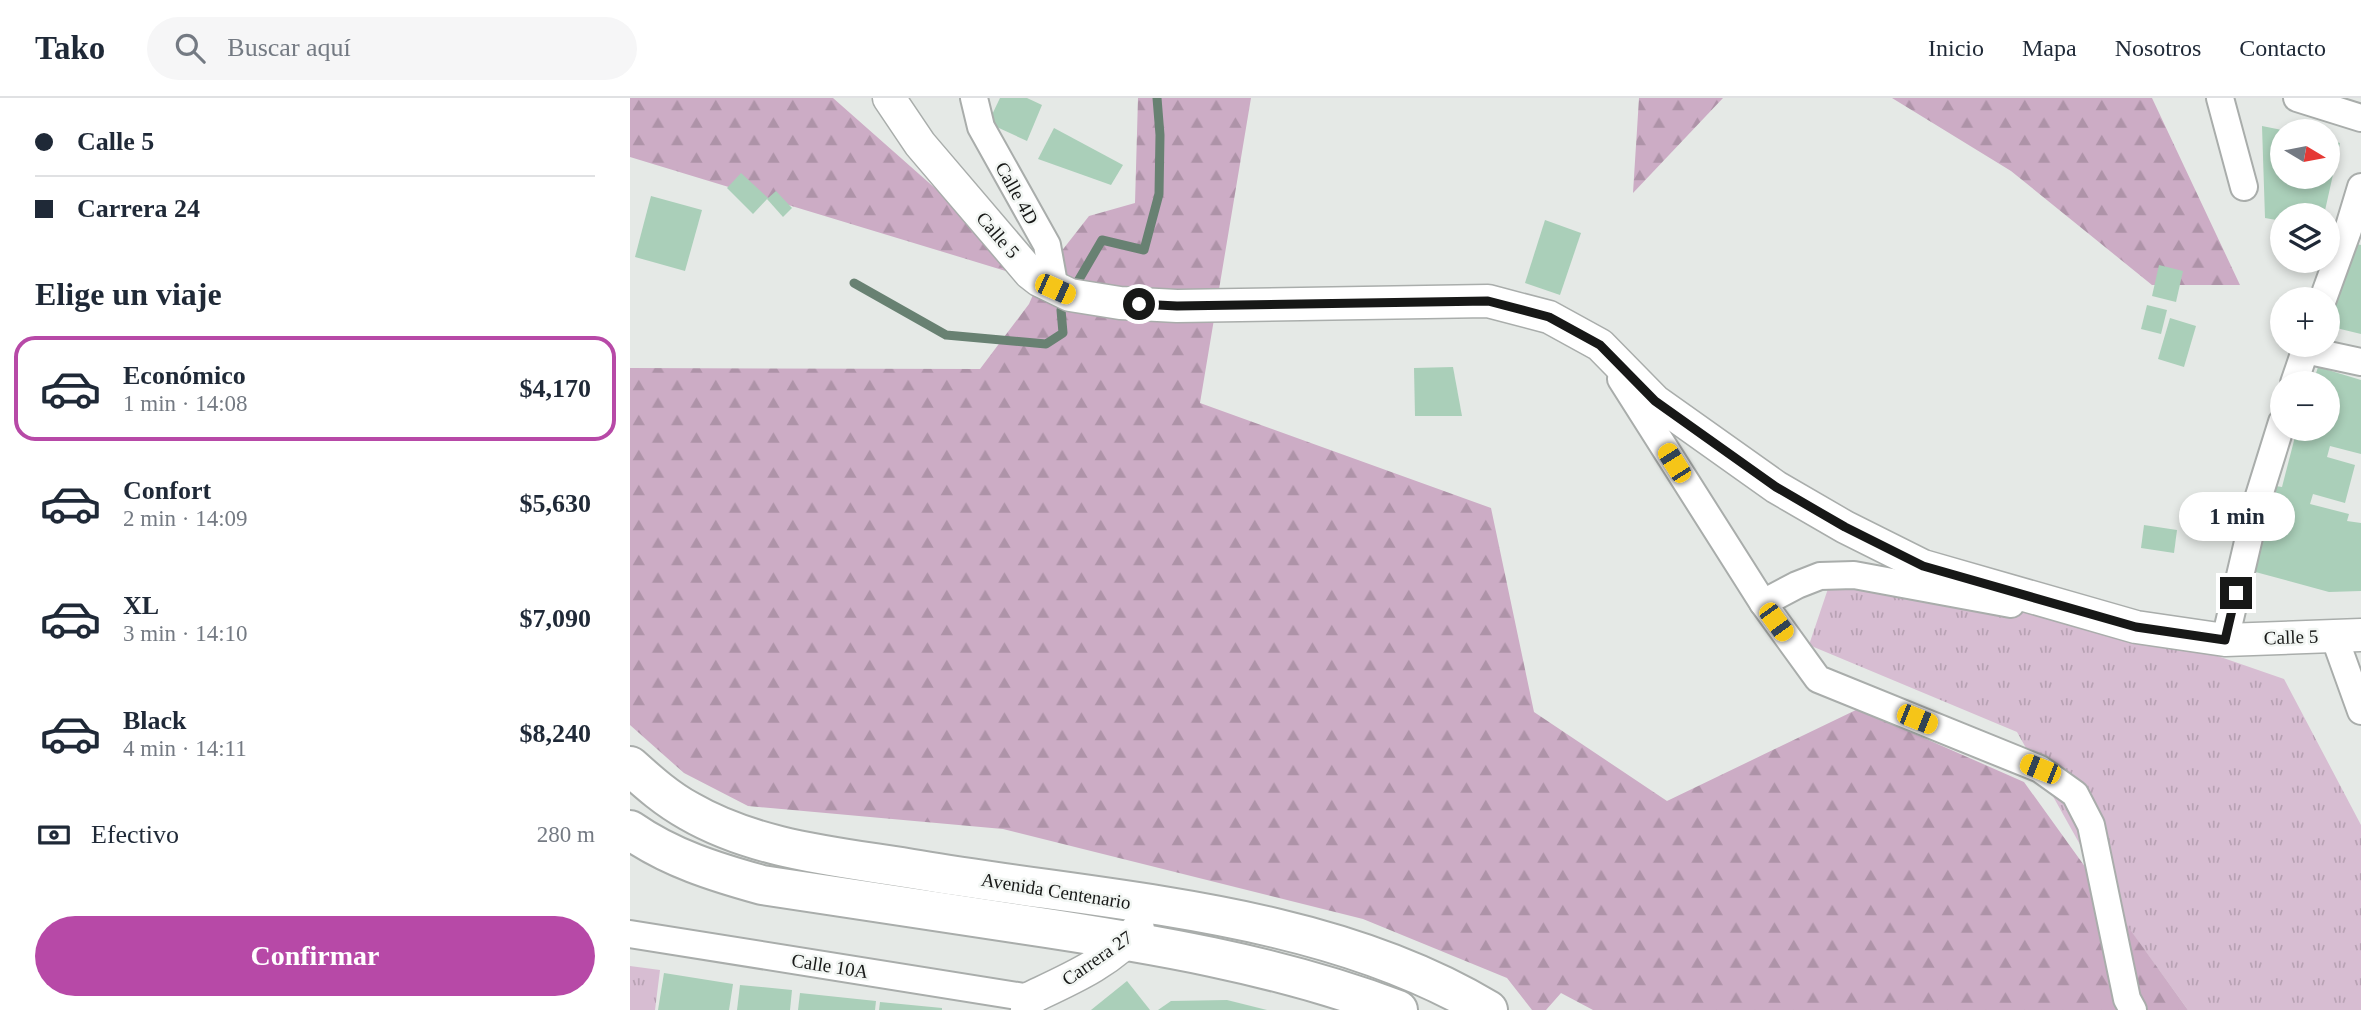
<!DOCTYPE html>
<html lang="es">
<head>
<meta charset="utf-8">
<style>
	body { margin:0; font-family:"Times New Roman",serif; background:#f6f6f7; color:#1f2937; height:100vh; display:flex; flex-direction:column; font-size:26px; white-space:nowrap }
	* { box-sizing:border-box; margin:0 }
	p { font-size:23px; color:#747a83 }
	.icon { flex:none; width:38px; height:38px; fill:none; stroke:currentColor; stroke-width:2; stroke-linecap:round; stroke-linejoin:round }
	.map { position:relative; flex:1; overflow:hidden }
	.drawer { display:flex; flex-direction:column; background:#fff; width:630px }
	.drawer>* { flex:none }
	.guide { display:grid; align-content:center; height:154px; padding:0 35px; background:#fff }
	.needle { width:46px; rotate:100deg }
	.tools { position:absolute; left:1640px; top:21px; display:grid; gap:14px }
	.tools a { display:grid; place-items:center; width:70px; height:70px; border-radius:50%; background:#fff; box-shadow:0 4px 10px #0003; font-size:35px }
	.end { position:absolute; width:32px; height:32px; margin:-16px; border:9px solid #171817; background:#fff; box-shadow:0 0 0 4px #fff }
	.from { border-radius:50% }
	.bubble { position:absolute; height:49px; border-radius:24px; background:#fff; box-shadow:0 4px 10px #0003; font-size:23px; font-weight:700; line-height:49px; text-align:center }
	.car { position:absolute; width:21px; height:42px; margin:-21px -10px; border-radius:9px; box-shadow:0 0 5px 2px #0007; background:linear-gradient(#f5c518 24%,#345 0 40%,#f5c518 0 76%,#345 0 86%,#f5c518 0) }
	.guide b { display:flex; align-items:center; gap:24px; height:66px; font-size:26px }
	.guide b+b { border-top:2px solid #e0e1e3 }
	.guide i { width:18px; height:18px; background:#1f2937 }
	ul { padding:0; list-style:none }
	li { display:flex; align-items:center; gap:21px; height:105px; margin:0 14px 10px; padding:0 21px; border:4px solid transparent; border-radius:21px }
	li div { flex:1 }
	li b { display:block; font-size:26px }
	li em { font-style:normal; font-weight:700 }
	li.current { border-color:#b749a7 }
	li>.icon { width:63px; height:63px; stroke-width:1.5 }
	h2 { padding:0 35px; font-size:32px; line-height:84px }
	.pay { display:flex; align-items:center; gap:18px; height:77px; padding:0 35px; font-size:26px }
	.pay p { margin-inline-start:auto }
	.action { display:flex; gap:14px; margin-top:auto; padding:14px 35px }
	.action a { flex:1; height:80px; border-radius:42px; background:#b749a7; color:#fff; font-size:28px; font-weight:700; line-height:80px; text-align:center }
	header { display:flex; align-items:center; gap:42px; box-sizing:border-box; height:98px; padding:0 35px; background:#fff; border-bottom:2px solid #e0e1e3 }
	header strong { font-size:33px }
	nav { display:flex; gap:38px; margin-inline-start:auto; font-size:24px }
	.search { width:490px; height:63px; background:#f6f6f7; display:flex; align-items:center; gap:18px; box-sizing:border-box; padding:0 24px; border-radius:38px; color:#747a83; font-size:26px }
	main { display:flex; flex:1; min-height:0 }
	.map>svg:first-child { display:block }
	.grass { fill:url(#grass-tufts) }
	.forest { fill:url(#forest-firs) }
	.lines { fill:none; stroke-linecap:round; stroke-linejoin:round }
	.stream { stroke:#688172; stroke-width:9 }
	.building { fill:#aacfb9 }
	.minor-casing { stroke:#a9adab; stroke-width:30 }
	.tertiary-casing { stroke:#a9adab; stroke-width:35 }
	.primary-casing { stroke:#a9adab; stroke-width:42 }
	.minor { stroke:#fff; stroke-width:26 }
	.tertiary { stroke:#fff; stroke-width:32 }
	.primary { stroke:#fff; stroke-width:38 }
	.route { stroke:#171817; stroke-width:9 }
	.labels { text-anchor:middle; dominant-baseline:central; stroke-width:5; stroke-linejoin:round; paint-order:stroke }
	.street-label { font-size:19px; fill:#171817; stroke:#f2f6f3 }
</style>
</head>
<body>
<header>
<strong>Tako</strong>
<div class="search"><svg class="icon" aria-label="search" viewBox="0 0 24 24"><circle cx="10" cy="10" r="6"/><path d="M15 15l6 6"/></svg>Buscar aquí</div>
<nav><a>Inicio</a><a>Mapa</a><a>Nosotros</a><a>Contacto</a></nav>
</header>
<main>
<section class="drawer">
<div class="guide">
<b><i class="from"></i>Calle 5</b>
<b><i></i>Carrera 24</b>
</div>
<h2>Elige un viaje</h2>
<ul>
<li class="current"><svg class="icon" aria-label="car" viewBox="0 0 24 24"><path d="M5 17H2v-5l4-1 3-4h7l3 4 3 1v5h-3M9 17h6M6 11h13"/><circle cx="7" cy="17" r="2"/><circle cx="17" cy="17" r="2"/></svg><div><b>Económico</b><p>1 min · 14:08</p></div><em>$4,170</em></li>
<li><svg class="icon" aria-label="car" viewBox="0 0 24 24"><path d="M5 17H2v-5l4-1 3-4h7l3 4 3 1v5h-3M9 17h6M6 11h13"/><circle cx="7" cy="17" r="2"/><circle cx="17" cy="17" r="2"/></svg><div><b>Confort</b><p>2 min · 14:09</p></div><em>$5,630</em></li>
<li><svg class="icon" aria-label="car" viewBox="0 0 24 24"><path d="M5 17H2v-5l4-1 3-4h7l3 4 3 1v5h-3M9 17h6M6 11h13"/><circle cx="7" cy="17" r="2"/><circle cx="17" cy="17" r="2"/></svg><div><b>XL</b><p>3 min · 14:10</p></div><em>$7,090</em></li>
<li><svg class="icon" aria-label="car" viewBox="0 0 24 24"><path d="M5 17H2v-5l4-1 3-4h7l3 4 3 1v5h-3M9 17h6M6 11h13"/><circle cx="7" cy="17" r="2"/><circle cx="17" cy="17" r="2"/></svg><div><b>Black</b><p>4 min · 14:11</p></div><em>$8,240</em></li>
</ul>
<div class="pay"><svg class="icon" aria-label="cash" viewBox="0 0 24 24"><path d="M3 7h18v10H3z"/><circle cx="12" cy="12" r="2"/></svg>Efectivo<p>280 m</p></div>
<div class="action"><a>Confirmar</a></div>
</section>
<div class="map">
<svg width="1731" height="912" viewBox="0 0 1731 912">
	<defs>
		<pattern id="grass-tufts" width="24" height="20" patternUnits="userSpaceOnUse" patternTransform="scale(1.75)"><rect width="24" height="20" fill="#d7bdd2"/><path d="M3 7l-1-3M5 7V3M7 7l1-3M15 17l-1-3M17 17v-4M19 17l1-3" fill="none" stroke="#b8a2b4"/></pattern>
		<pattern id="forest-firs" width="22" height="20" patternUnits="userSpaceOnUse" patternTransform="scale(1.75)"><rect width="22" height="20" fill="#ccacc5"/><path d="M5 1l3.5 6h-7zM16 11l3.5 6h-7z" fill="#ae93a8"/></pattern>
	</defs>
	<rect width="100%" height="100%" fill="#e5e9e6"/>
	<!-- grass -->
	<g class="grass">
		<polygon points="1206,467 1475,519 1654,581 1731,727 1731,912 1558,912 1490,818 1387,634 1179,547"/>
		<polygon points="0,868 30,872 25,912 0,912"/>
	</g>
	<!-- forest -->
	<g class="forest">
		<polygon points="0,0 203,0 409,182 459,118 505,105 508,0 621,0 570,305 861,410 904,614 1037,703 1228,611 1394,684 1558,912 963,912 931,895 916,912 902,912 877,880 733,821 373,731 118,708 54,675 0,627 0,270 350,271 399,206 409,183 0,59"/>
		<polygon points="1009,0 1093,0 1003,95"/>
		<polygon points="1262,0 1522,0 1610,187 1522,187 1381,73"/>
	</g>
	<g class="lines">
		<!-- stream -->
		<g class="stream">
			<polyline points="224,185 316,237 416,246 433,235 431,212 437,202"/>
			<polyline points="444,190 472,142 514,152 529,96 530,37 527,0"/>
		</g>
	</g>
	<!-- building -->
	<g class="building">
		<polygon points="370,0 397,0 412,7 397,43 358,25"/>
		<polygon points="1632,28 1652,32 1652,79 1698,79 1698,42 1710,45 1694,117 1652,117 1652,123 1635,120"/>
		<polygon points="424,30 493,67 481,87 408,61"/>
		<polygon points="111,75 138,100 123,116 97,90"/>
		<polygon points="146,93 162,110 153,119 137,101"/>
		<polygon points="21,98 72,112 55,173 5,159"/>
		<polygon points="915,122 951,135 930,197 895,185"/>
		<polygon points="1722,145 1731,147 1731,236 1698,228 1714,182"/>
		<polygon points="1529,167 1553,173 1546,204 1522,198"/>
		<polygon points="1517,207 1537,212 1531,236 1511,231"/>
		<polygon points="1540,220 1566,228 1554,269 1528,261"/>
		<polygon points="823,269 832,318 785,318 784,270"/>
		<polygon points="1688,269 1731,282 1731,356 1700,348 1697,359 1725,367 1715,405 1683,396 1680,406 1719,416 1717,423 1731,425 1731,493 1699,494 1618,472 1639,387 1652,389 1667,331 1698,331 1698,285 1683,285"/>
		<polygon points="1514,427 1547,432 1544,455 1511,450"/>
		<polygon points="34,875 103,886 99,912 28,912"/>
		<polygon points="497,883 520,912 461,912"/>
		<polygon points="110,887 162,892 160,912 107,912"/>
		<polygon points="170,895 246,903 245,912 168,912"/>
		<polygon points="597,902 637,912 528,912 541,903"/>
		<polygon points="250,904 312,910 312,912 249,912"/>
	</g>
	<g class="lines">
		<!-- minor casing -->
		<g class="minor-casing">
			<g id="minor">
				<polyline points="344,0 351,29 417,147 425,191"/>
				<polyline points="1590,0 1614,89"/>
				<polyline points="1667,0 1731,20"/>
				<polyline points="1693,201 1718,132 1731,89"/>
				<polyline points="1675,252 1731,264"/>
				<polyline points="991,281 1133,505 1188,581 1410,671 1445,696 1461,727 1497,901 1503,912"/>
				<polyline points="1664,285 1677,247"/>
				<polyline points="1133,505 1167,487 1190,478 1224,477 1381,506"/>
				<polyline points="1704,538 1731,613"/>
				<polyline points="1595,542 1628,401 1652,324"/>
				<polyline points="0,836 400,900"/>
			</g>
		</g>
		<!-- tertiary casing -->
		<g class="tertiary-casing">
			<g id="tertiary">
				<polyline points="259,0 290,46 400,175 409,182 440,197 490,205 547,208 858,203 919,219 970,247 1025,303 1146,389 1215,429 1293,468 1506,529 1595,542 1731,537"/>
				<path d="M397 912 400 900C438 882 481 864 508 831"/>
			</g>
		</g>
		<!-- primary casing -->
		<g class="primary-casing">
			<g id="primary">
				<path d="M0 668C19 685 37 701 59 713 128 753 212 759 289 772 476 804 692 812 858 912"/>
				<path d="M0 732C40 760 85 774 132 787 218 800 304 813 390 826 518 845 646 866 768 912"/>
			</g>
		</g>
		<!-- minor -->
		<use href="#minor" class="minor"/>
		<!-- tertiary -->
		<use href="#tertiary" class="tertiary"/>
		<!-- primary -->
		<use href="#primary" class="primary"/>
	</g>
	<g class="lines">
		<!-- route -->
		<polyline class="route" points="509,206 547,208 858,203 919,219 970,247 1025,303 1146,389 1215,429 1293,468 1506,529 1595,542 1606,495"/>
	</g>
	<g class="labels">
		<!-- street labels -->
		<g class="street-label">
			<text transform="translate(387 95) rotate(61)">Calle 4D</text>
			<text transform="translate(368 137) rotate(49)">Calle 5</text>
			<text transform="translate(1661 539) rotate(-2)">Calle 5</text>
			<text transform="translate(426 793) rotate(9)">Avenida Centenario</text>
			<text transform="translate(467 860) rotate(-35)">Carrera 27</text>
			<text transform="translate(200 868) rotate(9)">Calle 10A</text>
		</g>
	</g>
</svg>
<div class="tools">
<a><svg class="needle" viewBox="-14 -14 28 28"><path d="M0-13l5 13h-10z" fill="#e53935"/><path d="M0 13l5-13h-10z" fill="#747a83"/></svg></a>
<a><svg class="icon" aria-label="layers" viewBox="0 0 24 24"><path d="M12 4l9 5-9 5-9-5zM3 14l9 5 9-5"/></svg></a>
<a>+</a>
<a>−</a>
</div>
<i class="end from" style="left:509px;top:206px"></i>
<i class="end" style="left:1606px;top:495px"></i>
<div class="bubble" style="left:1549px;top:394px;width:116px">1 min</div>
<i class="car" style="left:425px;top:191px;rotate:114deg"></i>
<i class="car" style="left:1044px;top:365px;rotate:328deg"></i>
<i class="car" style="left:1146px;top:524px;rotate:144deg"></i>
<i class="car" style="left:1287px;top:621px;rotate:112deg"></i>
<i class="car" style="left:1410px;top:671px;rotate:292deg"></i>
</div>
</main>
</body>
</html>
